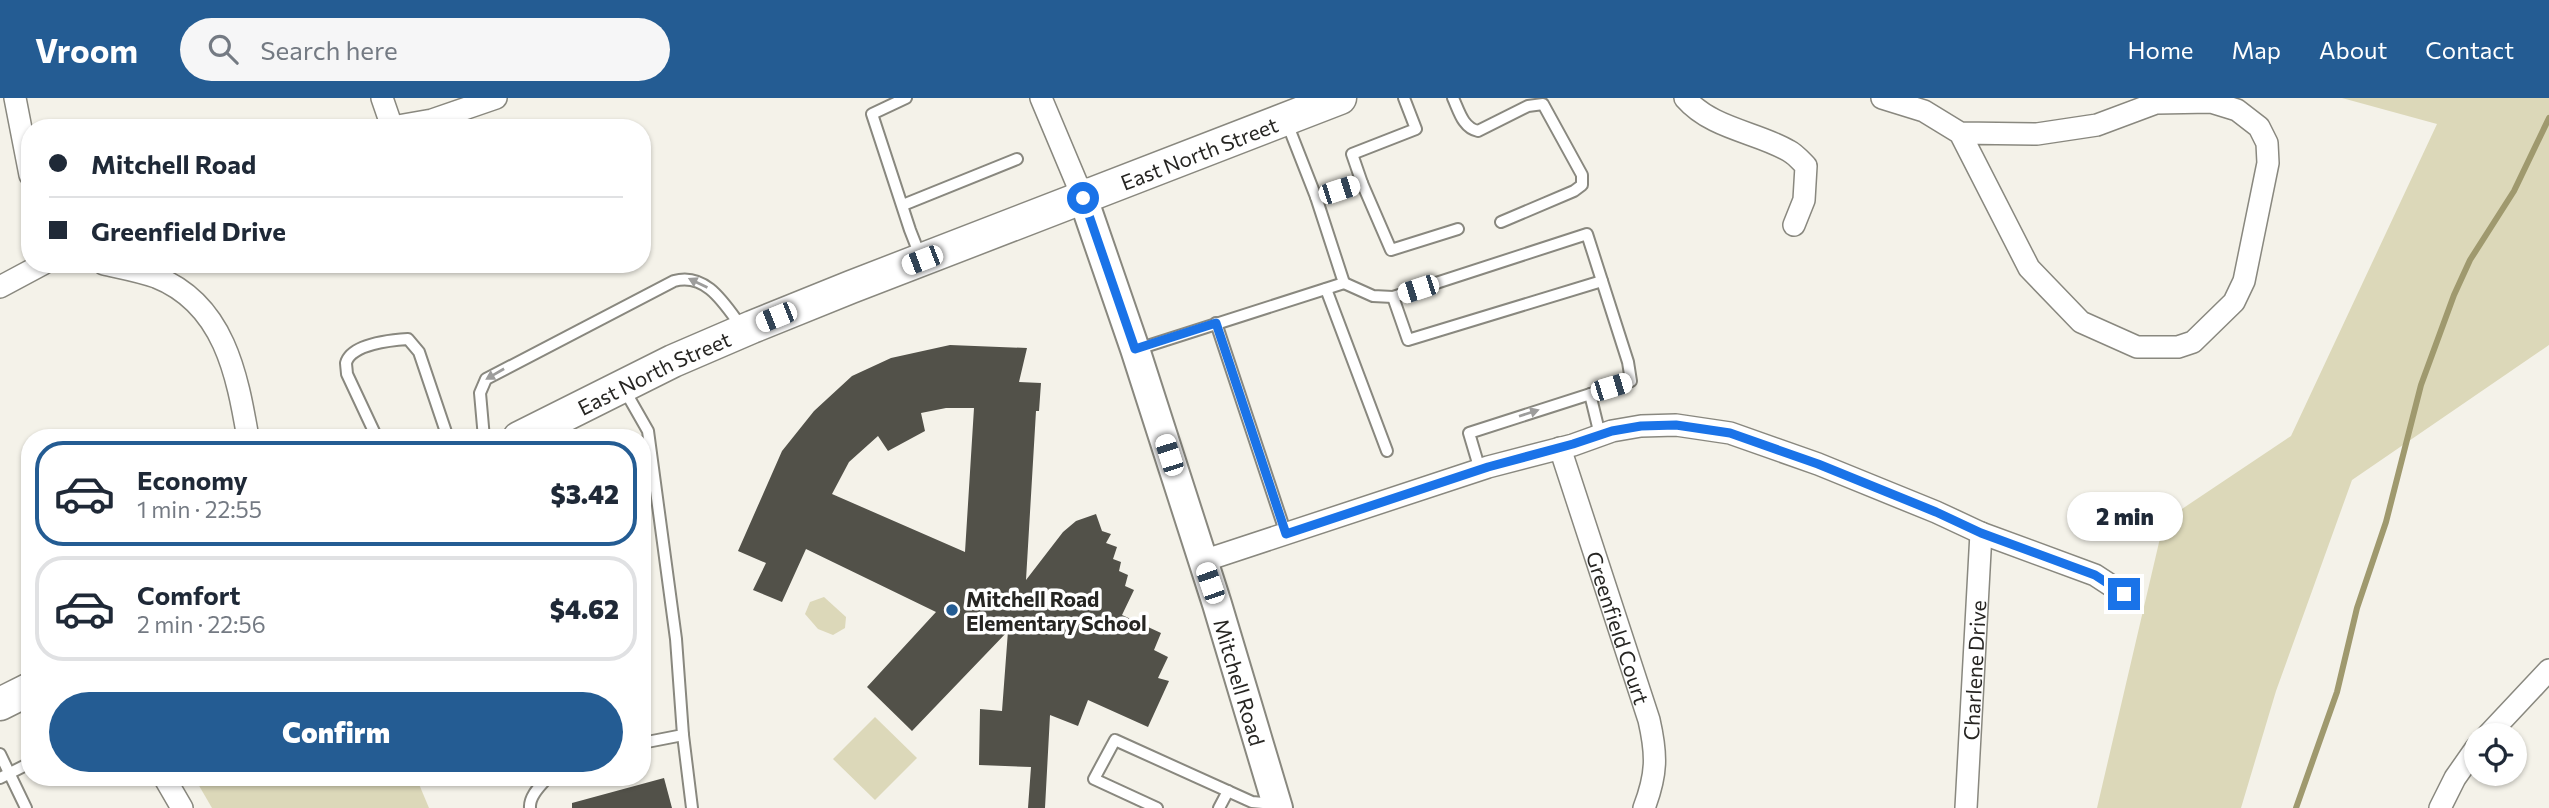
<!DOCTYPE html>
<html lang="en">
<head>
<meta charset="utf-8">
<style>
	body { margin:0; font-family:Commissioner,sans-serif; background:#f6f6f7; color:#1f2937; height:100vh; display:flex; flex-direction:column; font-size:26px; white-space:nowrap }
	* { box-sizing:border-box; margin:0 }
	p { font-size:23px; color:#747a83 }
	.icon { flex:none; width:38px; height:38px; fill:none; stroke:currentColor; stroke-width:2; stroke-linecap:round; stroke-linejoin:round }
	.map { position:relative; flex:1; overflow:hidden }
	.drawer { position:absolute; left:21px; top:331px; width:630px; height:357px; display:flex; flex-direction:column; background:#fff; border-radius:28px; box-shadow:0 2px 5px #0004 }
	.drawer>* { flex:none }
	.guide { position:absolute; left:21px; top:21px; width:630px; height:154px; border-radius:28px; box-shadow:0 2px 5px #0004; display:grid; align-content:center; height:154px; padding:0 28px; background:#fff }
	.tools { position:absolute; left:2464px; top:625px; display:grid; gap:14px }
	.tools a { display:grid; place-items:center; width:63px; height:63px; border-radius:50%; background:#fff; box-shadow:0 2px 5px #0004; font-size:35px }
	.end { position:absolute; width:32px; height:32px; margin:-16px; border:9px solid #1a73e8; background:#fff; box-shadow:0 0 0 4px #fff }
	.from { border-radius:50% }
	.bubble { position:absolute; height:49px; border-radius:24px; background:#fff; box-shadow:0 2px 5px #0004; font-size:23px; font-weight:800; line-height:49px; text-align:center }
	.car { position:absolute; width:21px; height:42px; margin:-21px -10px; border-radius:9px; box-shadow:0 0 5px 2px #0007; background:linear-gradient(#fff 24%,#345 0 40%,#fff 0 76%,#345 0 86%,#fff 0) }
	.guide b { display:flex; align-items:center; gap:24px; height:66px; font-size:26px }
	.guide b+b { border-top:2px solid #e0e1e3 }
	.guide i { width:18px; height:18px; background:#1f2937 }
	ul { padding:12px 0 0; list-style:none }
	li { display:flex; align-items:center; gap:21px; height:105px; margin:0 14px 10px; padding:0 14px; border:4px solid #e0e1e3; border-radius:28px }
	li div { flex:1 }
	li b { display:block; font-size:26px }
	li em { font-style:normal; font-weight:800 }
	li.selected { border-color:#245c93 }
	li>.icon { width:63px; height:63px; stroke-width:1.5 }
	.button { display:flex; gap:14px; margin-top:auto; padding:14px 28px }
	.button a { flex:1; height:80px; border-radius:42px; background:#245c93; color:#fff; font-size:28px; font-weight:800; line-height:80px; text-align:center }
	header { display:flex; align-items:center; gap:42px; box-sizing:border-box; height:98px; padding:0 35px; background:#245c93; color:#fff }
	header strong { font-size:33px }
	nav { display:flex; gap:38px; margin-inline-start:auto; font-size:24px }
	.search { width:490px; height:63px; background:#f6f6f7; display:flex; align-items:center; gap:18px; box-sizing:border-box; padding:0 24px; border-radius:38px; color:#747a83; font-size:26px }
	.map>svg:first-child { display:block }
	.green { fill:#dcd8b9 }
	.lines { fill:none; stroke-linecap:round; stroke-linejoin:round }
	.stream { stroke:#9f996e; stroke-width:6 }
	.building { fill:#525149; fill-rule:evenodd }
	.service-casing { stroke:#89887f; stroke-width:14 }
	.minor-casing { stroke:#89887f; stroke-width:24 }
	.tertiary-casing { stroke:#89887f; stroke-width:32 }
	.secondary-casing { stroke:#89887f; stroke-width:35 }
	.service { stroke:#fff; stroke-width:10 }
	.minor { stroke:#fff; stroke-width:21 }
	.tertiary { stroke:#fff; stroke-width:28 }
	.secondary { stroke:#fff; stroke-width:32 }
	.oneway { fill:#9d9d9c }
	.route { stroke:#1a73e8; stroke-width:9 }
	.poi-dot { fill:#245c93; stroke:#fff; stroke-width:2.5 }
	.labels { text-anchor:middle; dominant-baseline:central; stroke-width:7; stroke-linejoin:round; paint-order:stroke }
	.street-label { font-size:21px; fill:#262522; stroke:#fff }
	.poi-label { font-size:21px; font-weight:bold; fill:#262522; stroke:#fff; text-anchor:start }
</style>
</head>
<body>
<header>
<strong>Vroom</strong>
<div class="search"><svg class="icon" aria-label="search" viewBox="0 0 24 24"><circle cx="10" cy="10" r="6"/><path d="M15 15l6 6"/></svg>Search here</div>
<nav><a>Home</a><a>Map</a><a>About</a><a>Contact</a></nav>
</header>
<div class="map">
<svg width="2549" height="710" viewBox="0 0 2549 710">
	<rect width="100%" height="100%" fill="#f4f2e9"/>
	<!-- green -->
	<g class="green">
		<polygon points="2342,0 2549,0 2549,247 2352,382 2276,593 2241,710 2097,710 2164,423 2291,338 2437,26"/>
		<polygon points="824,499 846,519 845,530 833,537 818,531 805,516 810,504"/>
		<polygon points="875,619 917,660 875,702 833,661"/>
		<polygon points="194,679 416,679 429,710 212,710"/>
	</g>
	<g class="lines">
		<!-- stream -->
		<polyline class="stream" points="2296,710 2337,594 2357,510 2386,424 2421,287 2454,197 2470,162 2514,93 2549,20"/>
	</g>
	<!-- building -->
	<g class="building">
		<path d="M950 247 1027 250 1019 284 1041 285 1039 313H1036L1026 482 1063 434 1076 423 1096 416 1102 433 1111 436 1106 445 1117 449 1113 461 1121 464 1119 473 1128 477 1125 488 1134 492 1122 517 1161 535 1154 552 1168 559 1158 580 1169 583 1148 629 1088 602 1078 628 1050 617 1045 710H1028L1031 669 979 667 980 611 1002 613 1008 533 912 633 867 589 936 514 806 451 782 504 753 492 766 465 738 453 782 353 814 313 852 278 891 260ZM946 310H974L965 454 832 396 849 364 878 338 888 353 925 333 921 315Z"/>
		<polygon points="664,680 672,710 572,710 572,705"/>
	</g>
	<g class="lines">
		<!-- service casing -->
		<g class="service-casing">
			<g id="service">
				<polyline points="906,0 872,16 910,132 921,160"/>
				<path d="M1453 0C1459 13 1463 30 1478 33L1528 8 1543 6 1582 77V87L1574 93 1501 124"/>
				<polyline points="1362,85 1391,152 1458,131"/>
				<polyline points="1316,99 1362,85 1352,56 1416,31 1404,0"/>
				<polyline points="903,107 1017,61"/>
				<polyline points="1344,185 1373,198 1393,199 1587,136 1628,264 1631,283 1469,335 1480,372"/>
				<polyline points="1326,191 1387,353"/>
				<polyline points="1393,199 1408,242 1602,183"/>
				<polyline points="1216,225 1286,436"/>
				<polyline points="1138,251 1344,185 1316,99 1287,25"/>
				<polyline points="624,291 648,333 676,541 683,637 642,645"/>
				<polyline points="1590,296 1600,337"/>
				<path d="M377 340 347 276C347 275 346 266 346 265 351 246 392 242 408 241L419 254 448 340"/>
				<path d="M484 340 480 295 486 281 674 183C707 174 725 207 743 231"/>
				<polyline points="683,637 692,710"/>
				<polyline points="0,656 26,710"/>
				<polyline points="0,680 30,665"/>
				<path d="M530 710C529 698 541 687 548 679"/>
				<polyline points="1157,710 1094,681 1115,642 1252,704 1274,706"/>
				<polyline points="1219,710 1228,693"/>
			</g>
		</g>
		<!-- minor casing -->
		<g class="minor-casing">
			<g id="minor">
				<polyline points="15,0 30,77"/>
				<polyline points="382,0 392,29 432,22 496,0"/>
				<polyline points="1041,0 1083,100"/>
				<path d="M1685 0C1712 31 1757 34 1789 53 1795 56 1801 63 1806 68L1804 102 1794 127"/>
				<polyline points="1882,0 1924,13 1960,35 2037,36 2097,27 2156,5 2211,4 2237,12 2259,29 2267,45 2268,65 2244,183 2234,204 2193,244 2178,249 2137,249 2081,224 2029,170 1960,35"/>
				<path d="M104 166C122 170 139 173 156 179 224 206 237 276 248 340"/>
				<polyline points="0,189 43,166"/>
				<path id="s1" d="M1560 350 1649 622C1657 657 1657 676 1644 710"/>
				<polyline points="1203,463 1488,369 1573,347 1612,333 1641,328 1676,327 1730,335 1818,366 1936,414 1981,435 2095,477 2124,496"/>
				<polyline points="2488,637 2549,572"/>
				<polyline points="164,679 182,710"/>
				<path id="s2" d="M1966 710 1981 435"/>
				<polyline points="2440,710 2455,680 2476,650"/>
			</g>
		</g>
		<!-- tertiary casing -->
		<g class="tertiary-casing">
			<g id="tertiary">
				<path id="s3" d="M1083 100 1135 251 1217 506 1278 710"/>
			</g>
		</g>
		<!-- secondary casing -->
		<g class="secondary-casing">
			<g id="secondary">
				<path id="s4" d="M519 340 673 263 752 229 851 189 1340 0"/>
				<polyline points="0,606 30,591"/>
			</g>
		</g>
		<!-- service -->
		<use href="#service" class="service"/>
		<!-- minor -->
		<use href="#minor" class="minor"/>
		<!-- tertiary -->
		<use href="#tertiary" class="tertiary"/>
		<!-- secondary -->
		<use href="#secondary" class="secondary"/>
	</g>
	<!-- one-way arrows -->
	<defs><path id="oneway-solid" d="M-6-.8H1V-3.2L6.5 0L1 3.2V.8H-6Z" transform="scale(1.75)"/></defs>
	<g class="oneway">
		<use href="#oneway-solid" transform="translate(698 185) rotate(-154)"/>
		<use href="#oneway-solid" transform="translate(495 276) rotate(150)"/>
		<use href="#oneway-solid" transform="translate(1529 315) rotate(-18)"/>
	</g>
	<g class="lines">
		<!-- route -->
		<polyline class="route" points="1083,100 1135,251 1216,225 1286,436 1488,369 1573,346 1612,333 1641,328 1676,327 1730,335 1818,366 1936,414 1981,435 2095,477 2124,496"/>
	</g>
	<!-- markers -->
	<circle class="poi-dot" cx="952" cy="512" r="7"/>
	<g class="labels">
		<!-- street labels -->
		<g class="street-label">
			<text stroke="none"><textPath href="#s4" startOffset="738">East North Street</textPath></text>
			<text stroke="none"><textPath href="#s4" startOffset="150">East North Street</textPath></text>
			<text stroke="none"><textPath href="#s1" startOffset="189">Greenfield Court</textPath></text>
			<text stroke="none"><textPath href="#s2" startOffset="138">Charlene Drive</textPath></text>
			<text stroke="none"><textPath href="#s3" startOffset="509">Mitchell Road</textPath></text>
		</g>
		<!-- poi labels -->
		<g class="poi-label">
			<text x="966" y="500">Mitchell Road<tspan x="966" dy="24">Elementary School</tspan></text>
		</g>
	</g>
</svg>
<div class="tools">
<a><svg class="icon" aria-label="locate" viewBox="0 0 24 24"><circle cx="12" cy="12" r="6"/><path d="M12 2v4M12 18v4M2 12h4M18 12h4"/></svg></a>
</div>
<i class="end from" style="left:1083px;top:100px"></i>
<i class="end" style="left:2124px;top:496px"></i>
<div class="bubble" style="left:2067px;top:394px;width:116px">2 min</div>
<i class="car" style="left:1339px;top:92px;rotate:72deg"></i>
<i class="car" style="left:922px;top:162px;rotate:249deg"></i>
<i class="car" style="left:1418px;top:191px;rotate:252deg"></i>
<i class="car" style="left:776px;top:219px;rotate:248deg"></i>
<i class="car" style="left:1611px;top:289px;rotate:73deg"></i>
<i class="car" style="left:1169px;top:357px;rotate:342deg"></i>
<i class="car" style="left:1210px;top:485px;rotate:341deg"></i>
<div class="guide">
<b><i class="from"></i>Mitchell Road</b>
<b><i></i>Greenfield Drive</b>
</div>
<section class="drawer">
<ul>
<li class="selected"><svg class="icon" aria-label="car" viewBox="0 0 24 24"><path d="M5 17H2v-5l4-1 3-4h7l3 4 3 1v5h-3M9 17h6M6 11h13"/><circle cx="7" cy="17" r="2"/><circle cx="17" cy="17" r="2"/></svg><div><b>Economy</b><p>1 min · 22:55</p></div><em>$3.42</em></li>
<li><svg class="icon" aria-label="car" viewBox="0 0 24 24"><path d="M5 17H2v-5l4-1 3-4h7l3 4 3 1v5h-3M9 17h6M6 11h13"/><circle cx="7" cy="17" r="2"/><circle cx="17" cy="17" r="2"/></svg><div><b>Comfort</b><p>2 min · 22:56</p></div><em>$4.62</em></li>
</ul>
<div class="button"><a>Confirm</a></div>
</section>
</div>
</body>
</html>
